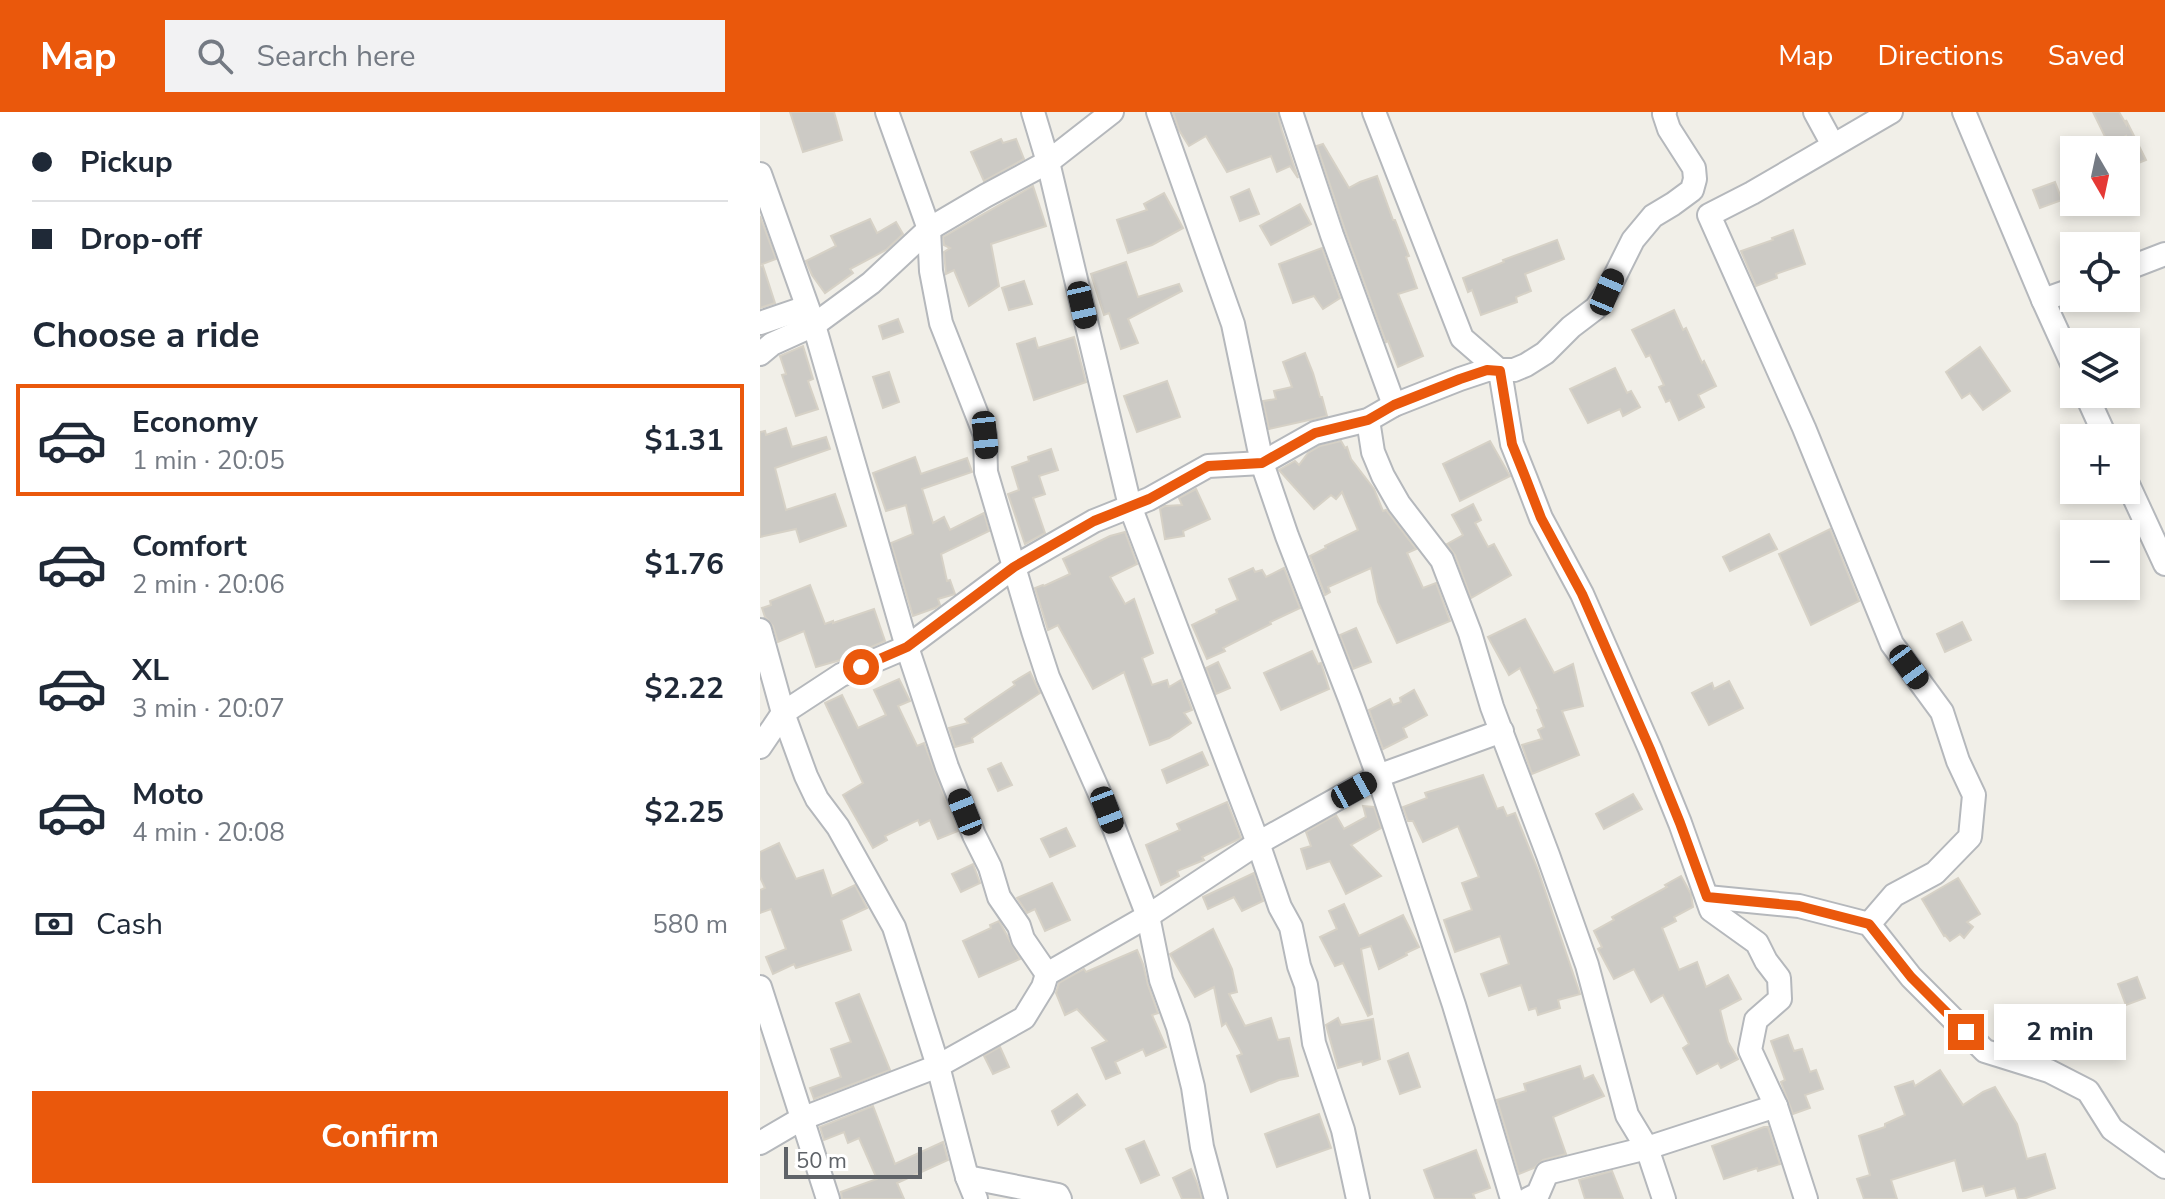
<!DOCTYPE html>
<html lang="en">
<head>
<meta charset="utf-8">
<style>
	body { margin:0; font-family:"Nunito Sans",sans-serif; background:#f2f2f3; color:#1f2937; height:100vh; display:flex; flex-direction:column; font-size:30px; white-space:nowrap }
	* { box-sizing:border-box; margin:0 }
	p { font-size:26px; color:#747a83 }
	.icon { flex:none; width:44px; height:44px; fill:none; stroke:currentColor; stroke-width:2; stroke-linecap:round; stroke-linejoin:round }
	.map { position:relative; flex:1; overflow:hidden }
	.sheet { display:flex; flex-direction:column; background:#fff; width:760px }
	.sheet>* { flex:none }
	.guide { display:grid; align-content:center; height:176px; padding:0 32px; background:#fff }
	.needle { width:52px; rotate:171deg }
	.buttons { position:absolute; left:1300px; top:24px; display:grid; gap:16px }
	.buttons a { display:grid; place-items:center; width:80px; height:80px; border-radius:0px; background:#fff; box-shadow:0 4px 12px #0003; font-size:40px }
	.scale { position:absolute; left:24px; bottom:20px; width:138px; box-sizing:border-box; padding-left:8px; border:4px solid #5f6368; border-top:0; font-size:22px; line-height:28px; white-space:nowrap; color:#5f6368; -webkit-text-stroke:6px #fff; paint-order:stroke }
	.end { position:absolute; width:36px; height:36px; margin:-18px; border:10px solid #ea580c; background:#fff; box-shadow:0 0 0 4px #fff }
	.from { border-radius:50% }
	.bubble { position:absolute; height:56px; border-radius:0px; background:#fff; box-shadow:0 4px 12px #0003; font-size:26px; font-weight:700; line-height:56px; text-align:center }
	.car { position:absolute; width:24px; height:48px; margin:-24px -12px; border-radius:10px; box-shadow:0 0 6px 2px #0007; background:linear-gradient(#222 24%,#8ab4d8 0 40%,#222 0 76%,#8ab4d8 0 86%,#222 0) }
	.guide b { display:flex; align-items:center; gap:28px; height:76px; font-size:30px }
	.guide b+b { border-top:2px solid #e0e1e3 }
	.guide i { width:20px; height:20px; background:#1f2937 }
	ul { padding:0; list-style:none }
	li { display:flex; align-items:center; gap:24px; height:112px; margin:0 16px 12px; padding:0 16px; border:4px solid transparent; border-radius:0px }
	li div { flex:1 }
	li b { display:block; font-size:30px }
	li em { font-style:normal; font-weight:700 }
	li.selected { border-color:#ea580c }
	li>.icon { width:72px; height:72px; stroke-width:1.5 }
	h2 { padding:0 32px; font-size:36px; line-height:96px }
	.pay { display:flex; align-items:center; gap:20px; height:88px; padding:0 32px; font-size:30px }
	.pay p { margin-inline-start:auto }
	.button { display:flex; gap:16px; margin-top:auto; padding:16px 32px }
	.button a { flex:1; height:92px; border-radius:0px; background:#ea580c; color:#fff; font-size:32px; font-weight:700; line-height:92px; text-align:center }
	header { display:flex; align-items:center; gap:48px; box-sizing:border-box; height:112px; padding:0 40px; background:#ea580c; color:#fff }
	header strong { font-size:38px }
	nav { display:flex; gap:44px; margin-inline-start:auto; font-size:28px }
	.search { width:560px; height:72px; background:#f2f2f3; display:flex; align-items:center; gap:20px; box-sizing:border-box; padding:0 28px; border-radius:0px; color:#747a83; font-size:30px }
	main { display:flex; flex:1; min-height:0 }
	.map>svg:first-child { display:block }
	.building { fill:#cccac5; stroke:#d6d1c6; stroke-width:2 }
	.lines { fill:none; stroke-linecap:round; stroke-linejoin:round }
	.street-casing { stroke:#b5b8bc; stroke-width:26 }
	.street { stroke:#fff; stroke-width:22 }
	.route { stroke:#ea580c; stroke-width:10 }
</style>
</head>
<body>
<header>
<strong>Map</strong>
<div class="search"><svg class="icon" aria-label="search" viewBox="0 0 24 24"><circle cx="10" cy="10" r="6"/><path d="M15 15l6 6"/></svg>Search here</div>
<nav><a>Map</a><a>Directions</a><a>Saved</a></nav>
</header>
<main>
<section class="sheet">
<div class="guide">
<b><i class="from"></i>Pickup</b>
<b><i></i>Drop-off</b>
</div>
<h2>Choose a ride</h2>
<ul>
<li class="selected"><svg class="icon" aria-label="car" viewBox="0 0 24 24"><path d="M5 17H2v-5l4-1 3-4h7l3 4 3 1v5h-3M9 17h6M6 11h13"/><circle cx="7" cy="17" r="2"/><circle cx="17" cy="17" r="2"/></svg><div><b>Economy</b><p>1 min · 20:05</p></div><em>$1.31</em></li>
<li><svg class="icon" aria-label="car" viewBox="0 0 24 24"><path d="M5 17H2v-5l4-1 3-4h7l3 4 3 1v5h-3M9 17h6M6 11h13"/><circle cx="7" cy="17" r="2"/><circle cx="17" cy="17" r="2"/></svg><div><b>Comfort</b><p>2 min · 20:06</p></div><em>$1.76</em></li>
<li><svg class="icon" aria-label="car" viewBox="0 0 24 24"><path d="M5 17H2v-5l4-1 3-4h7l3 4 3 1v5h-3M9 17h6M6 11h13"/><circle cx="7" cy="17" r="2"/><circle cx="17" cy="17" r="2"/></svg><div><b>XL</b><p>3 min · 20:07</p></div><em>$2.22</em></li>
<li><svg class="icon" aria-label="car" viewBox="0 0 24 24"><path d="M5 17H2v-5l4-1 3-4h7l3 4 3 1v5h-3M9 17h6M6 11h13"/><circle cx="7" cy="17" r="2"/><circle cx="17" cy="17" r="2"/></svg><div><b>Moto</b><p>4 min · 20:08</p></div><em>$2.25</em></li>
</ul>
<div class="pay"><svg class="icon" aria-label="cash" viewBox="0 0 24 24"><path d="M3 7h18v10H3z"/><circle cx="12" cy="12" r="2"/></svg>Cash<p>580 m</p></div>
<div class="button"><a>Confirm</a></div>
</section>
<div class="map">
<svg width="1405" height="1087" viewBox="0 0 1405 1087">
	<rect width="100%" height="100%" fill="#f1efe8"/>
	<!-- building -->
	<g class="building">
		<polygon points="30,0 74,0 82,28 43,40"/>
		<polygon points="413,0 517,0 522,19 538,66 530,54 517,60 511,44 467,60 446,24 429,34 419,18"/>
		<polygon points="1333,0 1359,0 1366,12 1366,8 1386,48 1366,56 1366,24 1349,33"/>
		<polygon points="241,27 243,31 256,27 264,47 224,69 211,40"/>
		<polygon points="563,32 589,76 600,70 617,64 633,108 635,108 649,144 646,145 657,176 638,182 663,244 638,255 628,229 626,230 585,118 557,34"/>
		<polygon points="1295,70 1302,88 1280,96 1273,78"/>
		<polygon points="273,74 286,114 231,132 239,174 209,194 194,158 186,162 184,140 190,136 184,133 183,125"/>
		<polygon points="489,77 499,102 480,109 471,85"/>
		<polygon points="404,81 423,116 392,133 368,141 357,108 387,98 384,92"/>
		<polygon points="540,92 551,112 511,133 500,114"/>
		<polygon points="0,104 16,147 0,153"/>
		<polygon points="110,107 117,121 136,110 143,122 126,138 90,157 93,161 65,181 52,163 46,149 76,134 71,124"/>
		<polygon points="1033,118 1045,152 1016,162 1017,166 996,174 981,139 1013,128 1012,126"/>
		<polygon points="797,128 804,147 765,162 771,179 756,185 757,190 721,203 712,178 708,180 703,166 744,150 743,148"/>
		<polygon points="562,136 580,186 563,197 554,184 533,191 519,152"/>
		<polygon points="366,150 378,185 419,172 422,179 368,207 378,231 361,237 349,201 344,203 331,162"/>
		<polygon points="3,154 15,191 0,196 0,155"/>
		<polygon points="264,169 272,192 249,198 242,176"/>
		<polygon points="914,198 923,218 926,216 942,251 944,249 956,274 938,283 944,295 919,308 910,288 906,290 899,275 904,273 890,243 886,245 872,218"/>
		<polygon points="138,207 143,220 123,227 119,214"/>
		<polygon points="314,225 326,270 274,288 257,232 275,226 278,236"/>
		<polygon points="43,234 53,267 48,269 58,297 36,304 22,263 26,262 20,244"/>
		<polygon points="1220,235 1250,279 1223,298 1210,281 1202,286 1186,260"/>
		<polygon points="545,241 553,261 560,285 562,285 567,304 509,317 503,289 516,287 514,279 532,275 523,250"/>
		<polygon points="855,256 867,281 871,279 880,295 863,304 860,297 828,311 810,277"/>
		<polygon points="129,260 139,290 123,296 113,265"/>
		<polygon points="407,269 420,305 377,320 364,284"/>
		<polygon points="26,316 32,335 66,325 70,337 15,356 26,398 75,382 86,414 40,430 36,417 0,425 0,320 5,319 6,323"/>
		<polygon points="581,329 585,336 587,335 591,347 614,377 623,399 626,398 656,437 647,441 663,476 676,471 690,509 637,531 618,490 611,456 568,475 570,480 565,483 550,444 566,436 565,434 598,418 582,380 576,387 571,383 554,397 519,358 535,349 539,353 548,341 560,334"/>
		<polygon points="730,329 750,364 700,389 683,352"/>
		<polygon points="291,337 298,358 279,364 285,382 273,386 285,421 265,432 248,382 259,378 252,355 269,349 268,345"/>
		<polygon points="155,345 161,362 207,346 212,360 162,377 173,411 184,405 190,418 224,401 229,419 181,442 187,469 190,468 195,482 178,487 180,493 175,496 153,504 131,431 153,422 146,393 126,399 113,361"/>
		<polygon points="436,377 450,407 423,419 424,424 405,427 400,397 405,394 422,393 419,386"/>
		<polygon points="713,392 721,408 715,411 728,435 734,432 751,463 711,486 695,443 687,432 703,423 692,403"/>
		<polygon points="1070,417 1099,489 1051,513 1019,442"/>
		<polygon points="365,420 377,452 350,465 365,492 374,487 392,538 393,541 382,546 392,573 407,568 409,575 421,568 432,598 424,601 431,611 409,626 390,633 364,560 333,577 298,513 288,518 275,476 283,473 284,474 310,462 303,447 350,424"/>
		<polygon points="1009,422 1017,437 970,459 963,445"/>
		<polygon points="493,456 495,460 502,458 506,465 524,456 540,496 510,510 511,512 463,536 465,539 447,547 432,513 457,501 456,498 478,488 469,467"/>
		<polygon points="50,473 65,512 73,509 73,511 114,497 125,529 84,547 56,555 44,519 18,530 13,514 5,505 2,496 11,493 10,489"/>
		<polygon points="765,507 794,561 813,552 823,594 802,599 819,643 772,662 762,633 782,627 778,618 784,615 777,598 779,597 760,556 749,563 728,525"/>
		<polygon points="1202,510 1211,528 1185,540 1177,522"/>
		<polygon points="596,516 611,550 593,557 580,523"/>
		<polygon points="552,539 558,552 561,551 569,577 521,598 504,561"/>
		<polygon points="458,550 470,576 456,582 446,556"/>
		<polygon points="270,560 280,581 212,626 213,630 195,635 189,616 208,611 205,607 255,573 253,570"/>
		<polygon points="139,567 150,589 138,594 157,634 164,631 198,719 178,727 170,708 160,713 158,708 125,724 127,728 113,736 83,683 103,671 65,591 82,583 98,616 126,603 114,578"/>
		<polygon points="969,569 983,596 949,613 932,581 952,571 954,577"/>
		<polygon points="654,578 667,603 643,616 647,625 623,637 609,598 630,587 633,593 641,590 640,586"/>
		<polygon points="442,640 448,653 407,671 402,658"/>
		<polygon points="241,651 252,673 238,679 228,657"/>
		<polygon points="723,663 737,697 743,695 747,704 755,701 778,758 820,882 798,888 800,896 778,903 776,896 769,898 761,873 729,884 721,862 749,852 740,824 695,840 684,808 712,798 702,771 719,765 698,714 663,730 653,709 648,709 643,695 667,686 665,681"/>
		<polygon points="873,682 882,697 844,717 836,702"/>
		<polygon points="467,690 481,726 442,745 444,748 417,759 419,764 401,773 386,733 420,718 417,712"/>
		<polygon points="603,694 614,695 621,716 591,733 621,764 586,782 570,749 547,757 541,737 551,734 546,720 576,703 584,717 606,705"/>
		<polygon points="306,716 315,734 290,745 281,727"/>
		<polygon points="19,731 36,767 63,758 72,784 95,773 107,796 81,808 91,838 36,856 34,852 13,862 6,845 26,837 11,797 0,801 0,778 5,776 0,765 0,740"/>
		<polygon points="213,752 220,771 201,780 192,762"/>
		<polygon points="494,761 503,789 482,799 474,785 448,797 443,785"/>
		<polygon points="921,764 931,782 933,795 914,805 916,809 902,816 919,858 937,850 946,875 968,863 981,887 960,898 968,930 978,947 961,956 958,951 937,962 923,936 929,932 903,883 891,890 874,857 854,867 838,837 842,835 834,819 854,808 852,805 907,775 905,773"/>
		<polygon points="1198,766 1220,802 1207,810 1213,815 1204,826 1200,822 1190,829 1185,823 1184,824 1162,787"/>
		<polygon points="292,771 310,808 285,819 275,797 267,801 257,786"/>
		<polygon points="584,792 599,824 643,803 659,835 646,841 647,843 619,857 611,834 601,837 612,902 608,904 583,851 575,854 560,825 577,817 569,799"/>
		<polygon points="239,809 260,847 219,865 203,829 231,816 230,813"/>
		<polygon points="453,817 472,857 477,880 469,882 485,914 511,906 518,928 529,926 538,964 519,968 491,980 477,944 482,942 466,911 462,914 454,875 435,885 410,842"/>
		<polygon points="377,838 383,852 388,873 398,901 392,903 406,935 386,944 383,937 355,950 360,961 346,967 332,936 347,929 317,897 305,903 296,881 299,871 324,857 326,860"/>
		<polygon points="1377,865 1385,886 1366,893 1358,872"/>
		<polygon points="99,882 130,958 54,987 50,976 81,965 71,937 91,930 76,891"/>
		<polygon points="1351,904 1358,943 1341,946 1334,909"/>
		<polygon points="578,906 581,913 613,907 620,947 603,953 602,949 578,956 566,913"/>
		<polygon points="1028,923 1034,939 1042,937 1050,960 1056,958 1063,977 1045,983 1050,996 1033,1002 1021,970 1025,968 1011,929"/>
		<polygon points="240,935 249,955 233,962 224,944"/>
		<polygon points="648,941 660,975 640,982 628,949"/>
		<polygon points="820,954 824,967 833,963 844,984 793,1005 806,1042 783,1048 774,1056 759,1062 737,988 766,979 764,972"/>
		<polygon points="1180,958 1203,993 1223,980 1235,975 1257,1012 1267,1047 1285,1042 1295,1076 1263,1087 1258,1087 1255,1076 1226,1084 1223,1074 1203,1079 1195,1048 1131,1068 1137,1087 1104,1087 1097,1067 1110,1063 1099,1024 1125,1015 1125,1012 1145,1003 1135,975 1153,969 1155,974"/>
		<polygon points="317,982 325,993 298,1013 292,999"/>
		<polygon points="113,994 135,1052 183,1030 188,1048 137,1071 144,1087 82,1087 81,1080 117,1067 99,1026 88,1031 84,1020 64,1028 60,1015"/>
		<polygon points="559,1002 571,1036 517,1055 505,1022"/>
		<polygon points="1004,1015 1008,1015 1020,1052 998,1059 997,1056 964,1067 952,1034"/>
		<polygon points="384,1029 399,1063 381,1071 366,1037"/>
		<polygon points="716,1038 730,1076 713,1082 715,1087 675,1087 664,1058"/>
		<polygon points="431,1057 437,1071 442,1087 422,1087 413,1066"/>
		<polygon points="852,1059 863,1087 825,1087 819,1068"/>
	</g>
	<g class="lines">
		<!-- street casing -->
		<g class="street-casing">
			<g id="street">
				<polyline points="127,0 169,117 171,159 181,211 225,323 226,360 273,519 288,565 347,698 388,804 401,868 418,915 433,975 442,1035 456,1087"/>
				<polyline points="273,0 288,50 370,394 498,731 520,795 531,815 539,854 546,873 554,931 583,1018 598,1087"/>
				<polyline points="398,0 473,212 502,351 527,424 590,587 618,664 694,893 752,1087"/>
				<polyline points="531,0 572,123 634,293"/>
				<polyline points="614,0 702,226 740,259 752,332 766,367 781,406 822,482 890,637 920,711 951,798 997,831 1006,849 1019,866 1020,887 996,908 990,938 1016,994"/>
				<polyline points="1055,0 1073,33"/>
				<polyline points="1204,0 1283,188 1314,256"/>
				<polyline points="0,62 54,213 147,535 187,655 214,723 230,755 239,785 259,814 263,827 287,862"/>
				<polyline points="1366,157 1405,142"/>
				<polyline points="1283,188 1314,177"/>
				<polyline points="0,211 47,195"/>
				<polyline points="0,242 12,232 54,213 111,171 169,117 225,84 288,50 352,0"/>
				<polyline points="1326,282 1346,326"/>
				<polyline points="608,308 613,340 623,364 639,392 682,448 710,521 732,595 788,743 827,853 867,1003 887,1036 904,1087"/>
				<polyline points="1366,368 1405,452"/>
				<polyline points="0,518 23,601 46,664 57,687 78,715 134,815 178,954 207,1065 216,1087"/>
				<polyline points="0,635 23,601 81,563 147,535 254,455 334,409 389,387 448,354 502,351 555,321 608,308 634,293 700,267 727,258 754,258 766,253 785,241 811,215 836,196 847,180 873,128 893,104 913,92 932,78 935,67 934,56 909,17 904,2 905,0"/>
				<polyline points="947,785 1039,794 1109,812 1151,865 1225,939 1289,959 1328,979 1352,1017 1405,1055"/>
				<polyline points="1109,812 1134,783 1175,761 1210,725 1214,683 1198,649 1182,600 1132,532 1044,316 949,103 992,81 1131,0"/>
				<polyline points="0,875 68,1087"/>
				<polyline points="0,1031 41,1007 178,954 264,906 283,875 287,862 388,804 498,731 618,664 742,619"/>
				<polyline points="207,1065 298,1083 300,1087"/>
				<polyline points="768,1087 778,1082 787,1061 887,1036 1016,994 1046,1087"/>
			</g>
		</g>
		<!-- street -->
		<use href="#street" class="street"/>
	</g>
	<g class="lines">
		<!-- route -->
		<polyline class="route" points="101,555 147,535 254,455 334,409 389,387 448,354 502,351 555,321 608,308 634,293 700,267 727,258 740,259 752,332 766,367 781,406 822,482 890,637 920,711 947,785 1039,794 1109,812 1151,865 1206,920"/>
	</g>
</svg>
<div class="buttons">
<a><svg class="needle" viewBox="-14 -14 28 28"><path d="M0-13l5 13h-10z" fill="#e53935"/><path d="M0 13l5-13h-10z" fill="#747a83"/></svg></a>
<a><svg class="icon" aria-label="locate" viewBox="0 0 24 24"><circle cx="12" cy="12" r="6"/><path d="M12 2v4M12 18v4M2 12h4M18 12h4"/></svg></a>
<a><svg class="icon" aria-label="layers" viewBox="0 0 24 24"><path d="M12 4l9 5-9 5-9-5zM3 14l9 5 9-5"/></svg></a>
<a>+</a>
<a>−</a>
</div>
<div class="scale">50 m</div>
<i class="end from" style="left:101px;top:555px"></i>
<i class="end" style="left:1206px;top:920px"></i>
<div class="bubble" style="left:1234px;top:892px;width:132px">2 min</div>
<i class="car" style="left:847px;top:180px;rotate:23deg"></i>
<i class="car" style="left:322px;top:193px;rotate:167deg"></i>
<i class="car" style="left:225px;top:323px;rotate:174deg"></i>
<i class="car" style="left:1149px;top:555px;rotate:144deg"></i>
<i class="car" style="left:594px;top:678px;rotate:61deg"></i>
<i class="car" style="left:347px;top:698px;rotate:159deg"></i>
<i class="car" style="left:205px;top:700px;rotate:338deg"></i>
</div>
</main>
</body>
</html>
